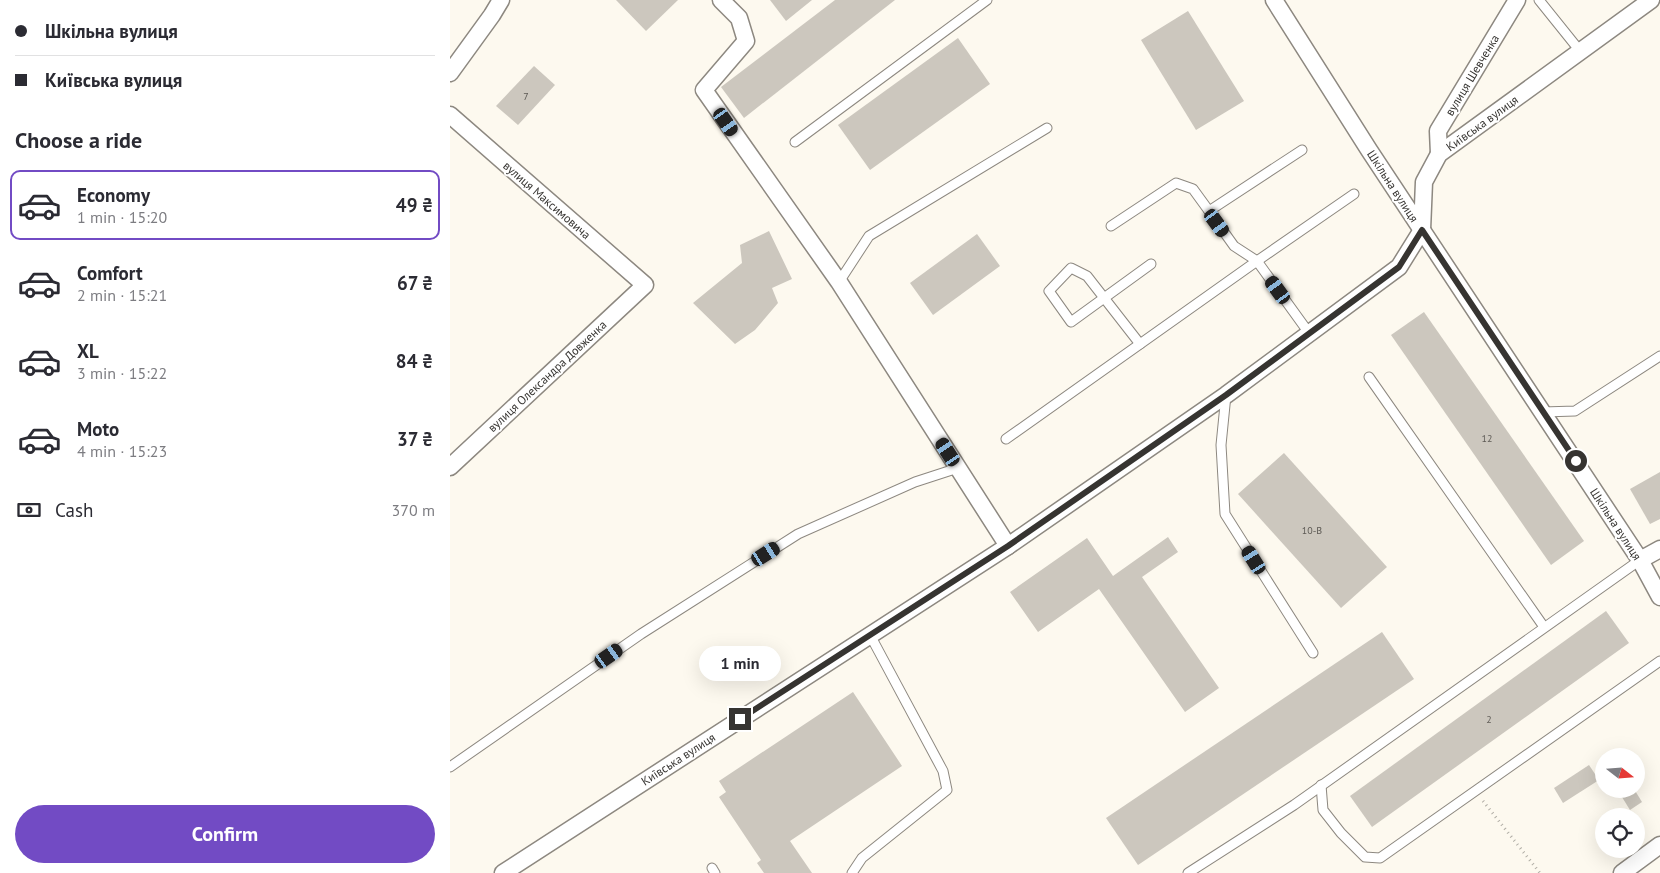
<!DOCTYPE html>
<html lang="en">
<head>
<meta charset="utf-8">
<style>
	body { margin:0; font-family:"PT Sans",sans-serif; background:#f2f2f3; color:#2b2b33; height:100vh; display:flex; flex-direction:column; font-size:19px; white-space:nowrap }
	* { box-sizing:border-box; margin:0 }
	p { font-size:16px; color:#7c7c81 }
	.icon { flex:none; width:28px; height:28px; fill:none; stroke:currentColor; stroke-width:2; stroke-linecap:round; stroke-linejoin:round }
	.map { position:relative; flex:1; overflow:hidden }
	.sheet { display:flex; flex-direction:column; background:#fff; width:450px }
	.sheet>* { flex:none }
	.banner { display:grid; align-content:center; height:110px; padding:0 15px; background:#fff }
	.needle { width:32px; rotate:107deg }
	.fabs { position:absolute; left:1145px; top:748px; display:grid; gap:10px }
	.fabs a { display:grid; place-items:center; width:50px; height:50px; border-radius:50%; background:#fff; box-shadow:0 5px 20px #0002; font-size:25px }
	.end { position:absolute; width:22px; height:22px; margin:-11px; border:6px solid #363431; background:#fff; box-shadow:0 0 0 2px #fff }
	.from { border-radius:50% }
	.bubble { position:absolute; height:35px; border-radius:18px; background:#fff; box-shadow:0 5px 20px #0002; font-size:16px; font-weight:700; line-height:35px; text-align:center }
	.car { position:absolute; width:15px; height:30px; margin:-15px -8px; border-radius:6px; box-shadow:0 0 4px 1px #0007; background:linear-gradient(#222 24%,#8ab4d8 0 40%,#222 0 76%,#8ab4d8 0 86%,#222 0) }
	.banner b { display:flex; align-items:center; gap:18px; height:48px; font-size:19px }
	.banner b+b { border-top:1px solid #e1e1e2 }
	.banner i { width:12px; height:12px; background:#2b2b33 }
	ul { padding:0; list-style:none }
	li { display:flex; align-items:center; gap:15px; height:70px; margin:0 10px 8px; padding:0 5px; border:2px solid transparent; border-radius:10px }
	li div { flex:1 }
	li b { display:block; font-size:19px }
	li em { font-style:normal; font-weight:700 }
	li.current { border-color:#724bc4 }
	li>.icon { width:45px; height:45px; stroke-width:1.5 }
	h2 { padding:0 15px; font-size:22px; line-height:60px }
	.pay { display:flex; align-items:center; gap:12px; height:55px; padding:0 15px; font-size:19px }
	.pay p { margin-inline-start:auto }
	.primary-button { display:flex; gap:10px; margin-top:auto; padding:10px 15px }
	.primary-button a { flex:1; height:58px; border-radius:30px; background:#724bc4; color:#fff; font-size:20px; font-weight:700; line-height:58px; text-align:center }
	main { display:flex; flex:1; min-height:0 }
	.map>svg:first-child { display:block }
	.building { fill:#ccc7be }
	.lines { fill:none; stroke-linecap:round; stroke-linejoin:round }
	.service-casing { stroke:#8d8880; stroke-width:11 }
	.minor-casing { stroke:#8d8880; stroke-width:19 }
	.path { stroke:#b1aea6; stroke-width:3; stroke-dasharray:1 4; stroke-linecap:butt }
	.service { stroke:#fff; stroke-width:9 }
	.minor { stroke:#fff; stroke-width:16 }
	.route { stroke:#363431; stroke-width:6 }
	.labels { text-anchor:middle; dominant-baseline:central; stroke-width:4; stroke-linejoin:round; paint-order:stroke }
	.number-label { font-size:10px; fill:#5c5954 }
	.street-label { font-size:12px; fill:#363431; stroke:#fff }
</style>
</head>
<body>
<main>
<section class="sheet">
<div class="banner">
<b><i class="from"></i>Шкільна вулиця</b>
<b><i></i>Київська вулиця</b>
</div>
<h2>Choose a ride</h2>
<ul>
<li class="current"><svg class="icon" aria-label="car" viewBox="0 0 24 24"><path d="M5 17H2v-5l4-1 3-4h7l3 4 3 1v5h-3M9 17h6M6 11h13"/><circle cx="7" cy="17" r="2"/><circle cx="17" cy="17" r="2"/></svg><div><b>Economy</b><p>1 min · 15:20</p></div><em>49 ₴</em></li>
<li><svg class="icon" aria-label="car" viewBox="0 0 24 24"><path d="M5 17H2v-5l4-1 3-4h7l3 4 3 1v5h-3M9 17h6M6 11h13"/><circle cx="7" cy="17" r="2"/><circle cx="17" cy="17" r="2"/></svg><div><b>Comfort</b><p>2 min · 15:21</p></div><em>67 ₴</em></li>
<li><svg class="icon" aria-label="car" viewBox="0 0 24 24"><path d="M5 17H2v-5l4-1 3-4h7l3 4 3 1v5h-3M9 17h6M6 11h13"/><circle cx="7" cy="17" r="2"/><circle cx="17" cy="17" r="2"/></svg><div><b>XL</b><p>3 min · 15:22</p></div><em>84 ₴</em></li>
<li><svg class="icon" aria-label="car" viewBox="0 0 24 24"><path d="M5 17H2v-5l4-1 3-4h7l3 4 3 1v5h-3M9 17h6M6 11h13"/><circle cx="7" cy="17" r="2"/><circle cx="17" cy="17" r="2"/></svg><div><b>Moto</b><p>4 min · 15:23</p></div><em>37 ₴</em></li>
</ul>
<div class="pay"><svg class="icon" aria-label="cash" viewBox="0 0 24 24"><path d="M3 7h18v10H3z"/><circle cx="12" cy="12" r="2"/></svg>Cash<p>370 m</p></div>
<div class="primary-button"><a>Confirm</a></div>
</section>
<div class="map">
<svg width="1210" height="873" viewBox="0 0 1210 873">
	<rect width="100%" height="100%" fill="#fdf9ef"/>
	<!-- building -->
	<g class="building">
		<polygon points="166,0 228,0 196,31"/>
		<polygon points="320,0 362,0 336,21"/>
		<polygon points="385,0 445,0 294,118 271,87"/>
		<polygon points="738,11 794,101 746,130 691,40"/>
		<polygon points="508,38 540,84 420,170 388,125"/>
		<polygon points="84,66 105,85 68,125 46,106"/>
		<polygon points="319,231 342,279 322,288 328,303 305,330 285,344 243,303 292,263 290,245"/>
		<polygon points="527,234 550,266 483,315 460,283"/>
		<polygon points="974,312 1134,541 1101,565 941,335"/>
		<polygon points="834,453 937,567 891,608 788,494"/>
		<polygon points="1210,472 1210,519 1200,524 1180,489"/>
		<polygon points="718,537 728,552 692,577 769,688 735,712 649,589 588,632 560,592 637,538 663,576"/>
		<polygon points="1156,611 1179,643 922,827 900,796"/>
		<polygon points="932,632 964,679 688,865 656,818"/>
		<polygon points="403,692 452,766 340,841 362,873 314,873 307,863 311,860 269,797 276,792 269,781"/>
		<polygon points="1139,765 1149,780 1113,803 1104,788"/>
		<polygon points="1167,789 1184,789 1192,802 1180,810"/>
	</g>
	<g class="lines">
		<!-- service casing -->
		<g class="service-casing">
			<g id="service">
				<polyline points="1089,0 1130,51"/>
				<polyline points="345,142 537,0"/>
				<polyline points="852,150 759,211 784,246 807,261 859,333"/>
				<polyline points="661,226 726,183 743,189 759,211"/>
				<polyline points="389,282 419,236 597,128"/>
				<polyline points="690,344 637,276 621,268 599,291 621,322 701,264"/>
				<polyline points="919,377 1094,627"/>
				<polyline points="776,395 771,445 775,514 863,653"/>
				<polyline points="1093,412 1125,411 1210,356"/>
				<polyline points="556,439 807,261 904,194"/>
				<polyline points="0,767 191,634 348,534 465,482 508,468"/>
				<polyline points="871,785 873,810 891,833 915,857 930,858 1210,661"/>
				<polyline points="262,868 265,873"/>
				<polyline points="402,873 412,858 497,790 493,771 420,635"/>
				<polyline points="738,873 844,805 1190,560"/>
			</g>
		</g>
		<!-- minor casing -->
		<g class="minor-casing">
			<g id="minor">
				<polyline points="271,0 289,18 296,41 254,90 389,282 558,546"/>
				<polyline points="824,0 919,150 1190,560 1210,597"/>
				<polyline points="0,73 42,15 51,0"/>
				<polyline points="0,115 195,285 0,467"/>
				<polyline points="989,154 988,131 1067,0"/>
				<polyline points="1190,560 1210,549"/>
				<polyline points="53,873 558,546 776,395 949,267 972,230 974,182 989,154 1201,0"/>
				<polyline points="1172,873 1210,845"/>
			</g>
		</g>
		<!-- path -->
		<polyline class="path" points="1033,801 1090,873"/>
		<!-- service -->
		<use href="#service" class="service"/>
		<!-- minor -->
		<use href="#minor" class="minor"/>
	</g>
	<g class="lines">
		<!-- route -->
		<polyline class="route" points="290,719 558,546 776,395 949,267 972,230 1126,461"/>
	</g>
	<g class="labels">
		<!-- number labels -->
		<g class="number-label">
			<text x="76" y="96">7</text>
			<text x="1037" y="438">12</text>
			<text x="862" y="530">10-В</text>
			<text x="1039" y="719">2</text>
		</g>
		<!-- street labels -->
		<g class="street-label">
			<text transform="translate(1022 75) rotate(-59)">вулиця Шевченка</text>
			<text transform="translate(1032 123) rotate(-36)">Київська вулиця</text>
			<text transform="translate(943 186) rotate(57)">Шкільна вулиця</text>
			<text transform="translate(97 200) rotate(41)">вулиця Максимовича</text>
			<text transform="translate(97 376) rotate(-43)">вулиця Олександра Довженка</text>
			<text transform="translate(1166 524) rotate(57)">Шкільна вулиця</text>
			<text transform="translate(228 759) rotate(-33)">Київська вулиця</text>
		</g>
	</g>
</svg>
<div class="fabs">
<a><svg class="needle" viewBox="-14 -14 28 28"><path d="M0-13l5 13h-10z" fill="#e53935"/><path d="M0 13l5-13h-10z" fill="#7c7c81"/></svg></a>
<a><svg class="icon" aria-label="locate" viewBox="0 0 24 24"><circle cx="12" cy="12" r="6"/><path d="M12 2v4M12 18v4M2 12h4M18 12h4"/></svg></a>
</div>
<i class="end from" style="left:1126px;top:461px"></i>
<i class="end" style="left:290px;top:719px"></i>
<div class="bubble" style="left:249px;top:646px;width:82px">1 min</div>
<i class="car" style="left:276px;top:122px;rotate:145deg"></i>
<i class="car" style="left:767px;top:223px;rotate:144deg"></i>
<i class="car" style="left:828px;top:290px;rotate:324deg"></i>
<i class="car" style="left:498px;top:452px;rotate:327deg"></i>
<i class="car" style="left:316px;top:554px;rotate:58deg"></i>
<i class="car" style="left:804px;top:560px;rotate:328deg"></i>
<i class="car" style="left:159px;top:656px;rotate:55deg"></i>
</div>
</main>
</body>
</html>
